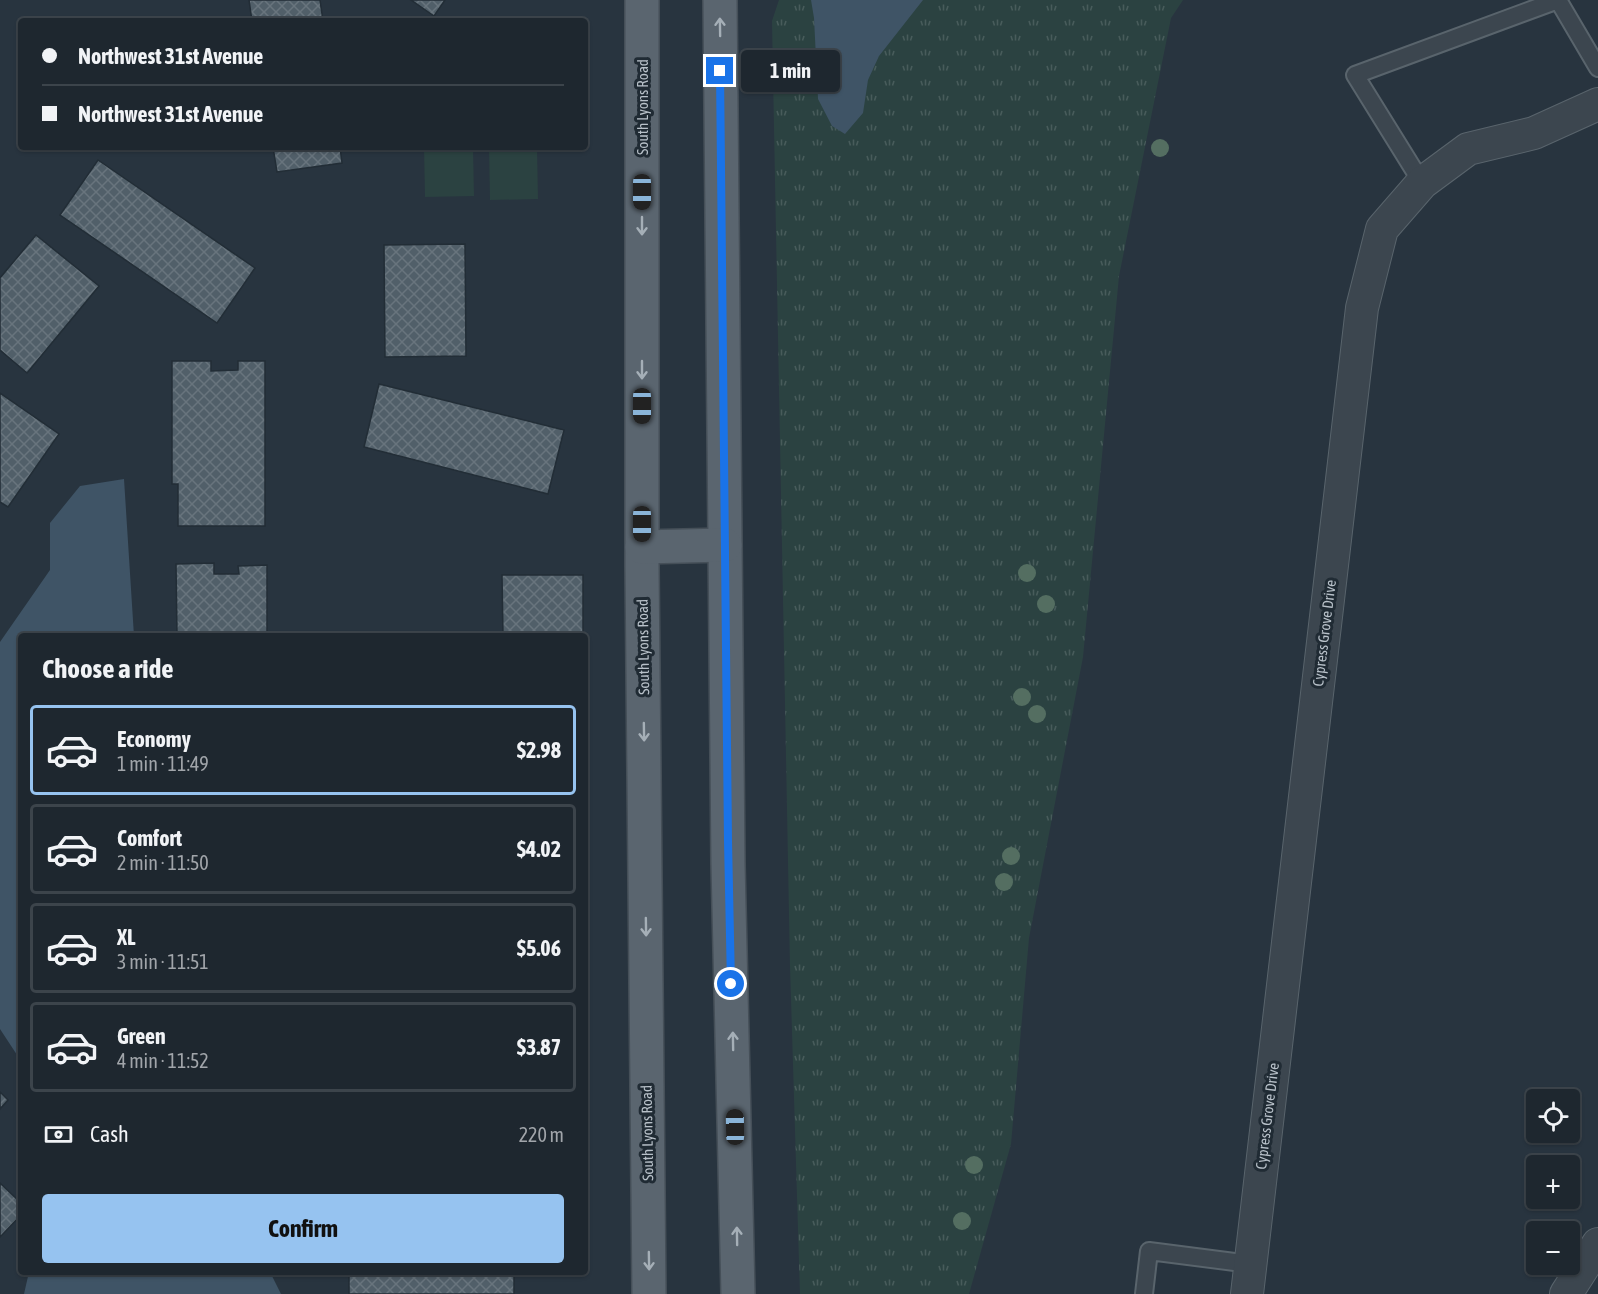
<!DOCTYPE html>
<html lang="en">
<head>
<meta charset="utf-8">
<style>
	body { margin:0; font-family:"Asap Condensed",sans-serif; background:#2b333b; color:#f1f3f6; height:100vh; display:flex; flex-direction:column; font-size:22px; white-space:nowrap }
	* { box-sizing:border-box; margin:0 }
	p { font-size:20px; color:#a1a5aa }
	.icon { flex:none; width:33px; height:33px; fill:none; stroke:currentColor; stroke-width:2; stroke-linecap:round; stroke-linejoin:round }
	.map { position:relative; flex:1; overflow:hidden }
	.panel { position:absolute; left:18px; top:633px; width:570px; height:642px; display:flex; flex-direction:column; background:#1e272f; border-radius:6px; box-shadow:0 2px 4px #0004,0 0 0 2px #3c444b }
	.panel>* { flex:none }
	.top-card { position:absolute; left:18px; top:18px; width:570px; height:132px; border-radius:6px; box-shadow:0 2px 4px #0004,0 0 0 2px #3c444b; display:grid; align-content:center; height:132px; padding:0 24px; background:#1e272f }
	.controls { position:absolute; left:1526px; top:1089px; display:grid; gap:12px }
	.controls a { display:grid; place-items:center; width:54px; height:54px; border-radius:6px; background:#1e272f; box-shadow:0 2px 4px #0004,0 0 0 2px #3c444b; font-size:30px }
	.end { position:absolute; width:27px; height:27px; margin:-14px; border:8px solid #1a73e8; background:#fff; box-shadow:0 0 0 3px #fff }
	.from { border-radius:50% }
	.bubble { position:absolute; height:42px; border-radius:6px; background:#1e272f; box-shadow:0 2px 4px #0004,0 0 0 2px #3c444b; font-size:20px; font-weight:700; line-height:42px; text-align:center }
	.car { position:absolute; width:18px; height:36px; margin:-18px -9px; border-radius:8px; box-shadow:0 0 4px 2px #0007; background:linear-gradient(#222 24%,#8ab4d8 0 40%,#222 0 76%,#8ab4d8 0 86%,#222 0) }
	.top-card b { display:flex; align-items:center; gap:21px; height:57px; font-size:22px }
	.top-card b+b { border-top:2px solid #3c444b }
	.top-card i { width:15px; height:15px; background:#f1f3f6 }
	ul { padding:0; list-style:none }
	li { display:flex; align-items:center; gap:18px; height:90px; margin:0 12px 9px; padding:0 12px; border:3px solid #3c444b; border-radius:6px }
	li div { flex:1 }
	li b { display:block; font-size:22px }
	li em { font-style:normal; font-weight:700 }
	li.selected { border-color:#96c3f0 }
	li>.icon { width:54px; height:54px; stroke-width:1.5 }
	h2 { padding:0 24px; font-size:27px; line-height:72px }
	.pay { display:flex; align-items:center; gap:15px; height:66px; padding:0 24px; font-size:22px }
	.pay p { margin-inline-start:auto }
	.cta { display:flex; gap:12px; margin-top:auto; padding:12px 24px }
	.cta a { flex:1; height:69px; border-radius:6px; background:#96c3f0; color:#111; font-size:24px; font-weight:700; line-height:69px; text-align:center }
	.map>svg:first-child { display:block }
	.grass { fill:url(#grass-tufts) }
	.pitch { fill:#2b4241 }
	.water { fill:#3f5466 }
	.building { fill:url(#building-cross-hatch); stroke:#222d36; stroke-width:1.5 }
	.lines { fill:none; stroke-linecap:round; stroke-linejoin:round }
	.lane-casing { stroke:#59646c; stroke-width:20 }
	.street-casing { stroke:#59646c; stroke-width:34 }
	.primary-casing { stroke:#454f58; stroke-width:36 }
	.lane { stroke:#3c464f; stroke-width:16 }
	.street { stroke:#3c464f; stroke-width:32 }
	.primary { stroke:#5a656f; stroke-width:33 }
	.tree { fill:#546e61 }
	.oneway { stroke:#a5afb7 }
	.route { stroke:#1a73e8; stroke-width:8 }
	.labels { text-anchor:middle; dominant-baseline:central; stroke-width:6; stroke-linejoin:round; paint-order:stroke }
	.street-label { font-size:15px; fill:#b8c1c9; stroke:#202b34 }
</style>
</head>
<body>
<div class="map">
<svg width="1598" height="1294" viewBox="0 0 1598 1294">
	<defs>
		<pattern id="grass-tufts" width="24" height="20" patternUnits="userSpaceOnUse" patternTransform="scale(1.5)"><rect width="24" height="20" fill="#2b4241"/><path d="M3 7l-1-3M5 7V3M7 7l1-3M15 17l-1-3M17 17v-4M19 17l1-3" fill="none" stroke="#485c5b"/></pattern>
		<pattern id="building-cross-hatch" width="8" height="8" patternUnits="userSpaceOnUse" patternTransform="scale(1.5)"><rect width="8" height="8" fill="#515f69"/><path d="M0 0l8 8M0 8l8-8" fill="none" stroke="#68747d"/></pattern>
	</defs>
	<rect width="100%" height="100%" fill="#28343f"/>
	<!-- grass -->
	<polygon class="grass" points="779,0 1183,0 1171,18 1119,276 1083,657 1029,938 1011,1144 969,1294 800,1294 790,965 772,21"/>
	<!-- pitch -->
	<g class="pitch">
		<polygon points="424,147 473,147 474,196 425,197"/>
		<polygon points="489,147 537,147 538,199 490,200"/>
	</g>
	<!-- water -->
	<g class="water">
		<polygon points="811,0 923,0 879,56 868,80 863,113 845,134 832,126 818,99 814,18"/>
		<polygon points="124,479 134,636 21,636 21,1061 0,1029 0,642 50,570 50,523 80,486"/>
		<polygon points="29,1272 270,1272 281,1294 24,1294"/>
	</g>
	<!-- building -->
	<g class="building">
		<polygon points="249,0 320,0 323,21 252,21"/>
		<polygon points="411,0 445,0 434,16"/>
		<polygon points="273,147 340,147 342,163 277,172"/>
		<polygon points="98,160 255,268 217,323 60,215"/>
		<polygon points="36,235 99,286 27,373 0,350 0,278"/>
		<polygon points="465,244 466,356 385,357 384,245"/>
		<polygon points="172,361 211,361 211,371 238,370 238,361 265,361 265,526 178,526 178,484 172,484"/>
		<polygon points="379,384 564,430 548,494 364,447"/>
		<polygon points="0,393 59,434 8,507 0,502"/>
		<polygon points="214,563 214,574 239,574 238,566 267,565 267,636 177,636 176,564"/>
		<polygon points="502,575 583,575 583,636 503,636"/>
		<polygon points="0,1092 8,1100 0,1109"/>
		<polygon points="0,1183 21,1203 21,1215 0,1237"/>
		<rect x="349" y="1272" width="165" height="22"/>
	</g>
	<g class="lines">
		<!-- lane casing -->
		<g class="lane-casing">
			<g id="lane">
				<polyline points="1422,183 1355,75 1558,0 1598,68"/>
				<polyline points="1144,1294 1149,1251 1250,1264"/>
			</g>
		</g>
		<!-- street casing -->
		<g class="street-casing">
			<g id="street">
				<polyline points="1247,1294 1362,308 1382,229 1422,183 1468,149 1534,133 1598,104"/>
				<polyline points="1566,1294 1598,1244"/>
			</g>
		</g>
		<!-- primary casing -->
		<g class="primary-casing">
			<g id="primary">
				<polyline points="642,0 642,567 649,1294"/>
				<polyline points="720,0 728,864 738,1294"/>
				<polyline points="642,547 725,545"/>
			</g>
		</g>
		<!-- lane -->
		<use href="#lane" class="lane"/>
		<!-- street -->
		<use href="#street" class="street"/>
		<!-- primary -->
		<use href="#primary" class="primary"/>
	</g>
	<!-- trees -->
	<g class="tree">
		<circle cx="1160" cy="148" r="9"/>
		<circle cx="1027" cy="573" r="9"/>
		<circle cx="1046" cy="604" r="9"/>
		<circle cx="1022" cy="697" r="9"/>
		<circle cx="1037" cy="714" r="9"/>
		<circle cx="1011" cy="856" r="9"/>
		<circle cx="1004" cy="882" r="9"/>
		<circle cx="974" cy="1165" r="9"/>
		<circle cx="962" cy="1221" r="9"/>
	</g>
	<!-- one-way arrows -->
	<defs><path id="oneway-shaft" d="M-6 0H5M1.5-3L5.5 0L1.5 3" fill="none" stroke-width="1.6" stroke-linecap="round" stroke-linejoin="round" transform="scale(1.5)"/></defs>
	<g class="oneway">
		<use href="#oneway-shaft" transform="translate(720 27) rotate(-91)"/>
		<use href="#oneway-shaft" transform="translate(642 226) rotate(90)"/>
		<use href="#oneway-shaft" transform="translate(642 370) rotate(90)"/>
		<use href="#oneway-shaft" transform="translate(644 732) rotate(89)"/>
		<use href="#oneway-shaft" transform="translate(646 927) rotate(89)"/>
		<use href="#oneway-shaft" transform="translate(733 1041) rotate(-91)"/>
		<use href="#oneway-shaft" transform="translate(737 1236) rotate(-91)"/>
		<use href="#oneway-shaft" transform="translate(649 1261) rotate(89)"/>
	</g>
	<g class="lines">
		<!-- route -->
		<polyline class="route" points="720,71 728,841 731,984"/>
	</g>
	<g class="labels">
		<!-- street labels -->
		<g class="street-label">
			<text transform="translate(642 107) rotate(-90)">South Lyons Road</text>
			<text transform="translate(1324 633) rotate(-83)">Cypress Grove Drive</text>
			<text transform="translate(643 647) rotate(-91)">South Lyons Road</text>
			<text transform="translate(1267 1116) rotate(-83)">Cypress Grove Drive</text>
			<text transform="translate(647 1133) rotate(-91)">South Lyons Road</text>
		</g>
	</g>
</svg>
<div class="controls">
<a><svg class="icon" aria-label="locate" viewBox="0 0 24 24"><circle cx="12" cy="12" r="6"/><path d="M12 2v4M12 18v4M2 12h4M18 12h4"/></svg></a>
<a>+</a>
<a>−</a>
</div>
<i class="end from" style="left:731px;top:984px"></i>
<i class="end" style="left:720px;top:71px"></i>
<div class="bubble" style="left:741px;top:50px;width:99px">1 min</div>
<i class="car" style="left:642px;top:192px;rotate:180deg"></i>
<i class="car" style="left:642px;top:406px;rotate:180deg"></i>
<i class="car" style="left:642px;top:524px;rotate:180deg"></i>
<i class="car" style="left:735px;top:1127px;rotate:359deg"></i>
<div class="top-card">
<b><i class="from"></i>Northwest 31st Avenue</b>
<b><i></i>Northwest 31st Avenue</b>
</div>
<section class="panel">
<h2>Choose a ride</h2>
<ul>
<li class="selected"><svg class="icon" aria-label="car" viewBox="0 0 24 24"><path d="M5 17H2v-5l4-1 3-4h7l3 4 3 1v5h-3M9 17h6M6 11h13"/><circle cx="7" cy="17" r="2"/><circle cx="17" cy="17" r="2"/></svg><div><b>Economy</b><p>1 min · 11:49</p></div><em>$2.98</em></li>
<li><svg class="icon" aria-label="car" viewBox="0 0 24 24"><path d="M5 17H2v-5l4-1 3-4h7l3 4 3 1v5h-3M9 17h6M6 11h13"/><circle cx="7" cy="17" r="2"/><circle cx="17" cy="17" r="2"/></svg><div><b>Comfort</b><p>2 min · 11:50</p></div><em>$4.02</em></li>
<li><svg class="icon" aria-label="car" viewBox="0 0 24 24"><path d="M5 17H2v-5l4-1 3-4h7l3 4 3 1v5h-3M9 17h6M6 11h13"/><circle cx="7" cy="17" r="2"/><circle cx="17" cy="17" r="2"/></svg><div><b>XL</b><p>3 min · 11:51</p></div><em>$5.06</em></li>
<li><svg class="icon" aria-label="car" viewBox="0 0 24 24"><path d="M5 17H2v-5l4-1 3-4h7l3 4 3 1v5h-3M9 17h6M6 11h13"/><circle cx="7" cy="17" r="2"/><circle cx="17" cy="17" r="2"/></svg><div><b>Green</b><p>4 min · 11:52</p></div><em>$3.87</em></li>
</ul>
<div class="pay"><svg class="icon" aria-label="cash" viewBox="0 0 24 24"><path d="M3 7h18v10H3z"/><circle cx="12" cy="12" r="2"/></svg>Cash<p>220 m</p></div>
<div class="cta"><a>Confirm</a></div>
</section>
</div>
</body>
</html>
